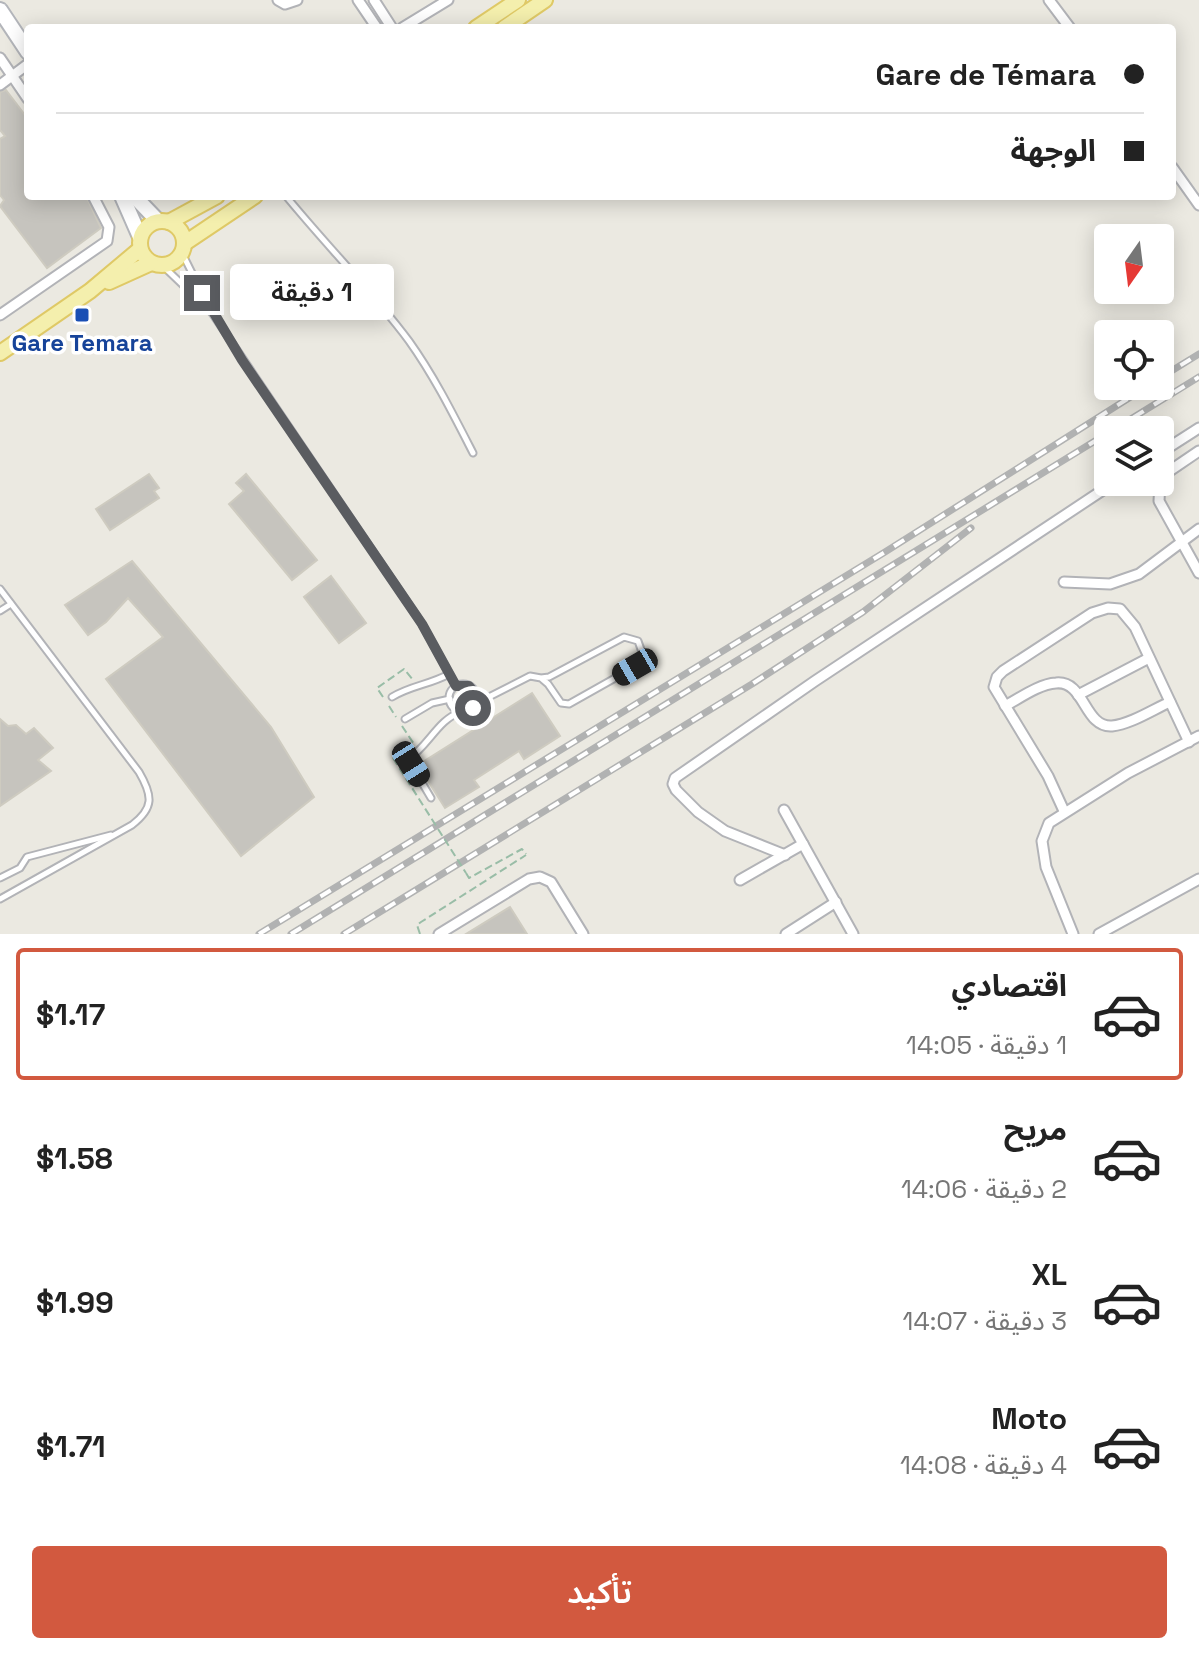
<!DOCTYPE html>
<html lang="ar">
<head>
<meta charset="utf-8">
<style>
	body { margin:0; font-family:"Space Grotesk","Noto Sans Arabic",sans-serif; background:#f6f6f6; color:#222; direction:rtl; height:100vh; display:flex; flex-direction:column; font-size:30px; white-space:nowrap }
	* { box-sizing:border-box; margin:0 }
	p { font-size:26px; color:#767676 }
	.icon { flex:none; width:44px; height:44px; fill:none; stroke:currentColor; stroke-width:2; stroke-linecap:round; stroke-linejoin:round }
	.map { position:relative; height:934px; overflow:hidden; direction:ltr }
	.details { display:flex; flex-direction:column; background:#fff; flex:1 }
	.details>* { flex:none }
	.top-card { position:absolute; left:24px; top:24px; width:1152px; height:176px; border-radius:8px; box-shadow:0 4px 20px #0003; direction:rtl; display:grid; align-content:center; height:176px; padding:0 32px; background:#fff }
	.needle { width:52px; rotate:194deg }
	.controls { position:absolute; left:1094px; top:224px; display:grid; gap:16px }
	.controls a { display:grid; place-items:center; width:80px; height:80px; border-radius:8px; background:#fff; box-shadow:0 4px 20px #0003; font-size:40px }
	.end { position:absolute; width:36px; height:36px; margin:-18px; border:10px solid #5a5c60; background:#fff; box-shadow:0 0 0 4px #fff }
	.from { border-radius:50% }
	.bubble { position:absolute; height:56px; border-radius:8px; background:#fff; box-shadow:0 4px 20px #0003; font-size:26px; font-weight:600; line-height:56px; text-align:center; direction:rtl }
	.car { position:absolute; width:24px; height:48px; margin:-24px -12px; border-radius:10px; box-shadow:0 0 6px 2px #0007; background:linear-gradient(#222 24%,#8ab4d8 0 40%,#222 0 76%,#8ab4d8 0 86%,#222 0) }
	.top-card b { display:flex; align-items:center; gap:28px; height:76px; font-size:30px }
	.top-card b+b { border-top:2px solid #e0e0e0 }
	.top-card i { width:20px; height:20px; background:#222 }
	ul { padding:14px 0 0; list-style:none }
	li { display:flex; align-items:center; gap:24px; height:132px; margin:0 16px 12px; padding:0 16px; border:4px solid transparent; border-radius:8px }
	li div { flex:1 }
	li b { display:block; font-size:30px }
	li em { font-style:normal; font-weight:600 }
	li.current { border-color:#d2593f }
	li>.icon { width:72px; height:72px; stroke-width:1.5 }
	.cta { display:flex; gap:16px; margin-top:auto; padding:16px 32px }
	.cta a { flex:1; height:92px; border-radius:8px; background:#d2593f; color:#fff; font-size:32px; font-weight:600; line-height:92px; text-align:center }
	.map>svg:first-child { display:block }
	.building { fill:#c6c4be; stroke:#cecbc0; stroke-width:2 }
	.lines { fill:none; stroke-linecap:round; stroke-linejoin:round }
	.lane-casing { stroke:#b2b3b7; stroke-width:9 }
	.street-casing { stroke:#b2b3b7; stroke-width:13 }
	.secondary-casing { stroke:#b3b5ba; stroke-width:18 }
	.primary-casing { stroke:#dfc966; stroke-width:18 }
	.path { stroke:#99bda7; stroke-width:2; stroke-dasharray:8 4; stroke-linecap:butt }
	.lane { stroke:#fff; stroke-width:5 }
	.street { stroke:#fff; stroke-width:9 }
	.secondary { stroke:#fff; stroke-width:14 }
	.primary { stroke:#f4efad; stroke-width:14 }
	.rail-casing { stroke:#b1b2b2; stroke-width:7 }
	.rail { stroke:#fff; stroke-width:4; stroke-dasharray:12; stroke-linecap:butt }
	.path-bridge { stroke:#99bda7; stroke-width:2; stroke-dasharray:8 4; stroke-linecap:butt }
	.route { stroke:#5a5c60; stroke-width:10 }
	.transit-dot { fill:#1a4fb4; stroke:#fff; stroke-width:3 }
	.labels { text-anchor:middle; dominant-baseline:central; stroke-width:7; stroke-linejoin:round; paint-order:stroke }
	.transit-label { font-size:24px; font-weight:bold; fill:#164399; stroke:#fff }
</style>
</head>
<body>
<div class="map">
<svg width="1199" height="934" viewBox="0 0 1199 934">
	<rect width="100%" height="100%" fill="#ebe9e1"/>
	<!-- building -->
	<g class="building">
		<polygon points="6,90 28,119 28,196 86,196 101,228 47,268 0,206 4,200 0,195 0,139 5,136 0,130 0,92"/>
		<polygon points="149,474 159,488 154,491 159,498 110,530 96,509"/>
		<polygon points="246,474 317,560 292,580 229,504 244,491 236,483"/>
		<polygon points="132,561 271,727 314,797 241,856 106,679 163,637 128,598 106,622 88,635 65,605"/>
		<polygon points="331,576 366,623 339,643 304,597"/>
		<polygon points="532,693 560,736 524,759 519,751 474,780 479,787 445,808 418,765"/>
		<polygon points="0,719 8,726 16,725 26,734 34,728 53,748 38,760 51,771 0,806"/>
		<polygon points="510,907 527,934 466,934"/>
	</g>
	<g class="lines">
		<!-- lane casing -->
		<g class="lane-casing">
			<g id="lane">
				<path d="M286 196C326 245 371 290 409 341 434 376 453 414 473 453"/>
				<polyline points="162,265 212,313 182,253"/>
				<polyline points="212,313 422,624 456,686"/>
				<path d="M0 589 139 772C153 796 154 808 132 825L0 899"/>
				<polyline points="0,611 11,604"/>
				<circle cx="463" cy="698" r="14"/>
				<path d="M392 697C412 685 429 685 449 674"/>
				<polyline points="477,703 530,676 541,678 548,684 561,703 569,704 640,664 643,655 638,641 624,637 549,677 541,678"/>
				<polyline points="405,719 432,703 450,699"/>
				<path d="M431 798 408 759C428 747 438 719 461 712"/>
				<polyline points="0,878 20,868 27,857 111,835"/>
			</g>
		</g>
		<!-- street casing -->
		<g class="street-casing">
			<g id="street">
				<polyline points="278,0 285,4 297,0"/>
				<polyline points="358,0 377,28"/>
				<polyline points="374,0 392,28"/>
				<polyline points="1049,0 1070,28"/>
				<polyline points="402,28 448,0"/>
				<polyline points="0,58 28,99"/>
				<polyline points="0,85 28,64"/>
				<polyline points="1172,167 1199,205"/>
				<polyline points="0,315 107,241 109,227 93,196"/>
				<polyline points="1160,453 1199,428"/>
				<polyline points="1160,482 1159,501 1199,573"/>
				<polyline points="1160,482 1168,472 1199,451"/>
				<polyline points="1064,582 1110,584 1139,574 1199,529"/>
				<polyline points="1078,695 1149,658"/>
				<path d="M1005 706C1020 698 1039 684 1056 683 1085 680 1084 728 1112 726 1131 724 1152 710 1170 702"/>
				<polyline points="784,810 853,934"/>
				<polyline points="1064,811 1048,776 994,687 997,677 1003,671 1092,613 1108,608 1120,609 1135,627 1189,742"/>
				<polyline points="785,855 725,831 698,812 676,790 673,784 675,778 815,681 1115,482"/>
				<polyline points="740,880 803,844"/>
				<polyline points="439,934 529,879 540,877 551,882 583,934"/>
				<polyline points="786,934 836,902"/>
				<polyline points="1073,934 1046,867 1042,841 1049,823 1128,773 1199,736"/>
				<polyline points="1099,934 1199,879"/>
			</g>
		</g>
		<!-- secondary casing -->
		<g class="secondary-casing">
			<g id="secondary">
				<polyline points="0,10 28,52"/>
				<polyline points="122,196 140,237"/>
				<polyline points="134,196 158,221"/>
			</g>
		</g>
		<!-- primary casing -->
		<g class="primary-casing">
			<g id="primary">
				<polyline points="476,28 518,0"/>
				<polyline points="504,28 545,0"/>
				<circle cx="162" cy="243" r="22"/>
				<polyline points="169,222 217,196"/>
				<polyline points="185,243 255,196"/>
				<polyline points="109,282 151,263"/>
				<polyline points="0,353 90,291 140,249"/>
			</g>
		</g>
		<!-- path -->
		<g class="path">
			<polyline points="383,697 377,688 404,669 413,680"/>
			<polyline points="389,706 396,717"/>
			<polyline points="402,726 414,744"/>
			<polyline points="393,758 402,752"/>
			<polyline points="466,873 469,878 522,849 526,854"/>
			<polyline points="420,934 417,925 421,922 526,855"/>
		</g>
		<!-- lane -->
		<use href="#lane" class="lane"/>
		<!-- street -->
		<use href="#street" class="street"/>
		<!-- secondary -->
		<use href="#secondary" class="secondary"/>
		<!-- primary -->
		<use href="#primary" class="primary"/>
		<!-- rail casing -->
		<g class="rail-casing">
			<g id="rail">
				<polyline points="1160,378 1199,354"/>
				<polyline points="1113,430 1199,377"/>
				<polyline points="259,934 885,552 1148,386"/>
				<polyline points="291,934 1108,433"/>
				<polyline points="344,934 752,684 863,612 971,528"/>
			</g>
		</g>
		<!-- rail -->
		<use href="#rail" class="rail"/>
		<!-- path-bridge -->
		<polyline class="path-bridge" points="393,758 466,873"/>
	</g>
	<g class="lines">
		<!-- route -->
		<polyline class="route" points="202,293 242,360 422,624 456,686 469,686 477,696 477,703 473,708"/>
	</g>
	<!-- markers -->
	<rect class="transit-dot" x="74" y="307" width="16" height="16" rx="4"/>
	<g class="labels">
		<!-- transit labels -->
		<g class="transit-label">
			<text x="82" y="342">Gare Temara</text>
		</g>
	</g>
</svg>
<div class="controls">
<a><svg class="needle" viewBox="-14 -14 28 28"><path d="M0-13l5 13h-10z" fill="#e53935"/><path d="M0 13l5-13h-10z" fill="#767676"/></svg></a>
<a><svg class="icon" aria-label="locate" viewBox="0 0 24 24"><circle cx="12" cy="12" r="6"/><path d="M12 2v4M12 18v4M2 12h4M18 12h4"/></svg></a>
<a><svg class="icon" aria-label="layers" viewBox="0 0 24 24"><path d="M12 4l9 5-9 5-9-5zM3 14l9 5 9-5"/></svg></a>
</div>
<i class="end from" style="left:473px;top:708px"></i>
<i class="end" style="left:202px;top:293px"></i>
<div class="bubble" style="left:230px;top:264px;width:164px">1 دقيقة</div>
<i class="car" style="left:635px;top:667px;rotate:240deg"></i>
<i class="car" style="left:411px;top:764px;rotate:148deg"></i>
<div class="top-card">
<b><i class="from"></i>Gare de Témara</b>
<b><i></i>الوجهة</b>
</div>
</div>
<section class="details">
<ul>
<li class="current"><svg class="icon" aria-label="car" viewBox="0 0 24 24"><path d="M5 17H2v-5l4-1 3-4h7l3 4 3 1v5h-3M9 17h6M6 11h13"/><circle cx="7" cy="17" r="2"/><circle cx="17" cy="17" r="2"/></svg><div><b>اقتصادي</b><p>1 دقيقة · 14:05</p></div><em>$1.17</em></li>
<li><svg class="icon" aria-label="car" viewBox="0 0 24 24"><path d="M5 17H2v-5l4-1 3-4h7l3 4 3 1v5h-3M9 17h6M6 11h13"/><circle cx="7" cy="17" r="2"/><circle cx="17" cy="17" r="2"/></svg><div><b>مريح</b><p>2 دقيقة · 14:06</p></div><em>$1.58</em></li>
<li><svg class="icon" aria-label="car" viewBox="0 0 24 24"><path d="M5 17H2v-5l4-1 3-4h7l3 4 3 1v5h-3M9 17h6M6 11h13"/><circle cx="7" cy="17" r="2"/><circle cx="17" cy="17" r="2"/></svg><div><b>XL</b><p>3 دقيقة · 14:07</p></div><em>$1.99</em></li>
<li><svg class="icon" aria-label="car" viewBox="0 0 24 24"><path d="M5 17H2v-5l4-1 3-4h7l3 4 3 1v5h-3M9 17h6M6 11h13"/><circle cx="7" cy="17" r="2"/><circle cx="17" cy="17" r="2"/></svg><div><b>Moto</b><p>4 دقيقة · 14:08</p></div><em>$1.71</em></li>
</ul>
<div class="cta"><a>تأكيد</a></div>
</section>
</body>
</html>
